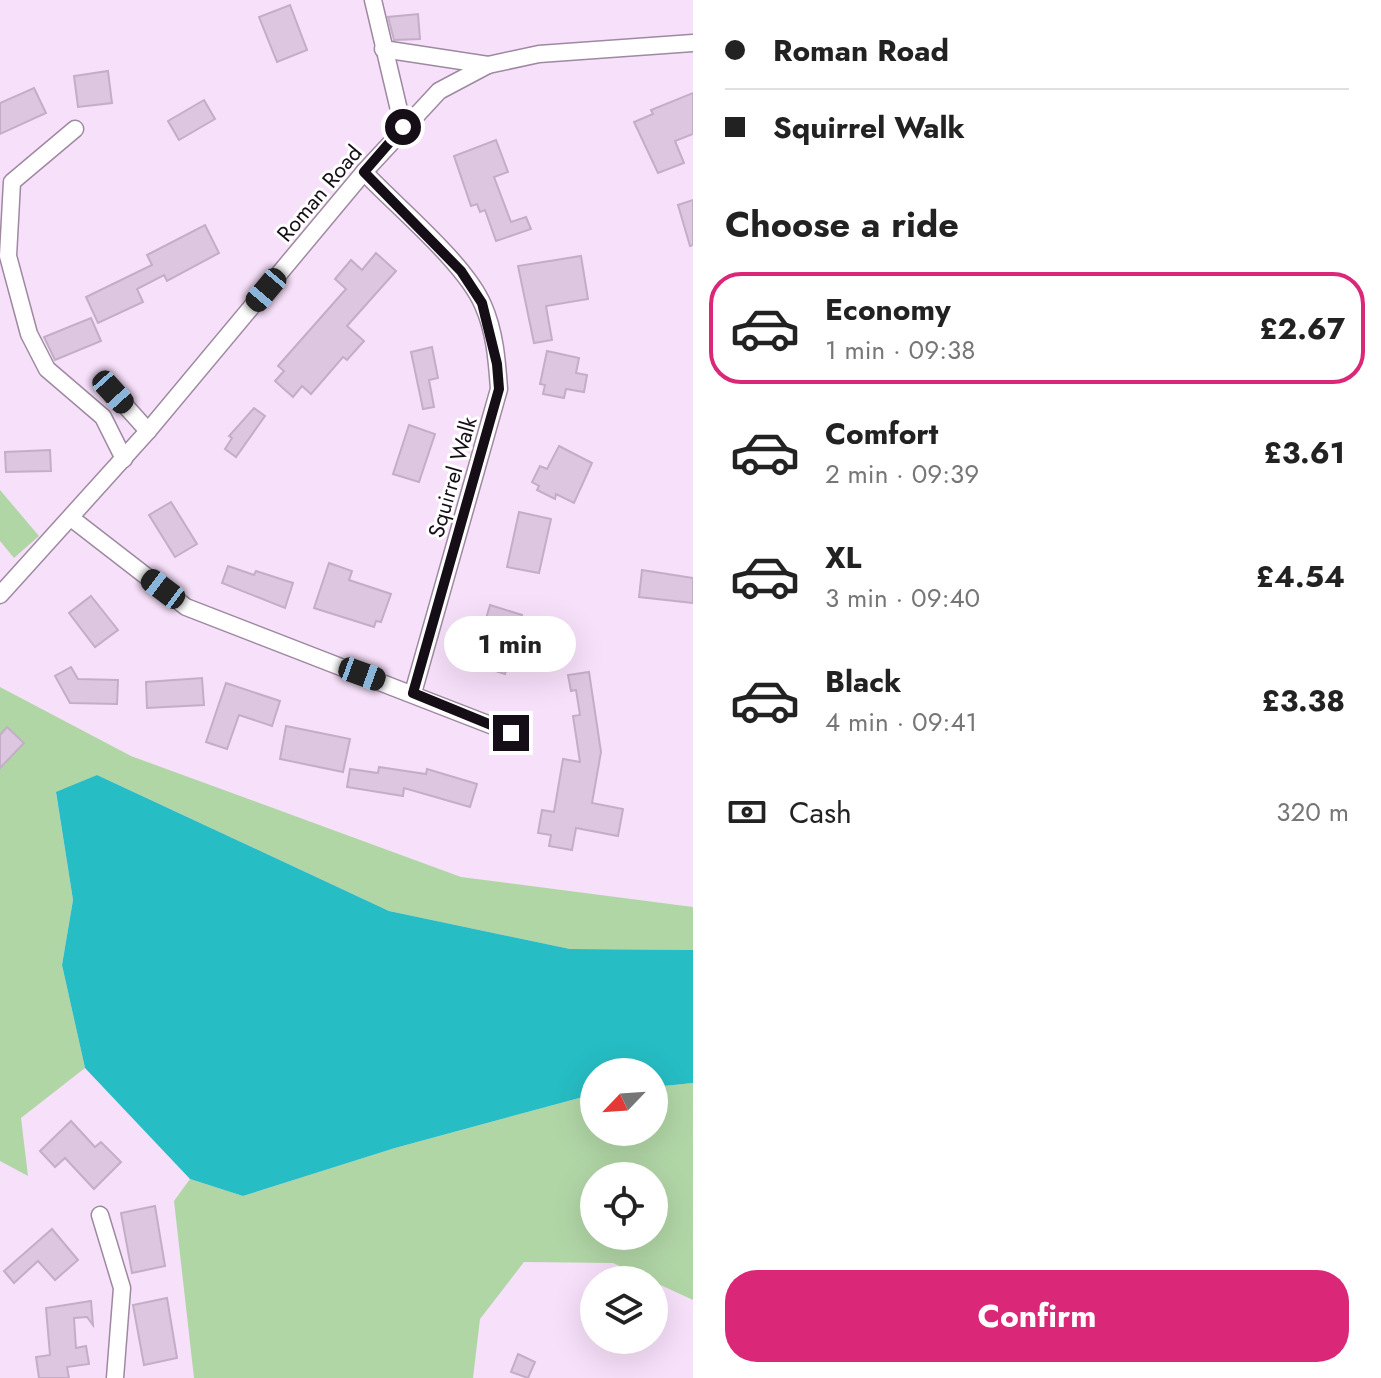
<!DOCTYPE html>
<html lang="en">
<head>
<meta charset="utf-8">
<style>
	body { margin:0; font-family:Jost,sans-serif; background:#f2f2f2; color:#222; height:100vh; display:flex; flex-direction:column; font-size:30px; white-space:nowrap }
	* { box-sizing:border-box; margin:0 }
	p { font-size:26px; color:#767676 }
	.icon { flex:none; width:44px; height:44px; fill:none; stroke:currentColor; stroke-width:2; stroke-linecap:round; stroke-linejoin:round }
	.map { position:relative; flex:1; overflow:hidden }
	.drawer { display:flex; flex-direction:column; background:#fff; width:688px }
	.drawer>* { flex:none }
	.top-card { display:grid; align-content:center; height:176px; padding:0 32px; background:#fff }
	.needle { width:52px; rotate:245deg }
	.controls { position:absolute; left:580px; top:1058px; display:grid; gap:16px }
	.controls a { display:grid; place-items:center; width:88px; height:88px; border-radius:50%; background:#fff; box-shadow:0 8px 32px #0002; font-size:40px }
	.end { position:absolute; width:36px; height:36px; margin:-18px; border:10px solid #160e17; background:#fff; box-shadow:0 0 0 4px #fff }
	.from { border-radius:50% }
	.bubble { position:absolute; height:56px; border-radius:28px; background:#fff; box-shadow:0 8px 32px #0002; font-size:26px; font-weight:700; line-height:56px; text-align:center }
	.car { position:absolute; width:24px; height:48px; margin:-24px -12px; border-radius:10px; box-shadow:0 0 6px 2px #0007; background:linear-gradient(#222 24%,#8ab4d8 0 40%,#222 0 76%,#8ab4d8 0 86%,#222 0) }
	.top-card b { display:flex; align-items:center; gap:28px; height:76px; font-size:30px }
	.top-card b+b { border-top:2px solid #e0e0e0 }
	.top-card i { width:20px; height:20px; background:#222 }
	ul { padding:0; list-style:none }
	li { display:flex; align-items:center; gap:24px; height:112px; margin:0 16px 12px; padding:0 16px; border:4px solid transparent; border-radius:32px }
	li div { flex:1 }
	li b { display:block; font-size:30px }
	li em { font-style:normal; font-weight:700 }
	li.active { border-color:#db2777 }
	li>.icon { width:72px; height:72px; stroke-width:1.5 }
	h2 { padding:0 32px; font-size:36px; line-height:96px }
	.pay { display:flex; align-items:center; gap:20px; height:88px; padding:0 32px; font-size:30px }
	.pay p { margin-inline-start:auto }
	.button { display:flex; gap:16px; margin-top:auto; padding:16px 32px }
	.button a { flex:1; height:92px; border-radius:32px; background:#db2777; color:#fff; font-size:32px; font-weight:700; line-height:92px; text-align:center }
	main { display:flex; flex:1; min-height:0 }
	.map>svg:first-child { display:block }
	.green { fill:#b1d6a6; fill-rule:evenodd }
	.water { fill:#26bdc4 }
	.building { fill:#ddc6e0; stroke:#c4aec7; stroke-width:2 }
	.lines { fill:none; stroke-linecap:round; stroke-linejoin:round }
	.street-casing { stroke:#9e89a1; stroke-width:19 }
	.street { stroke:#fff; stroke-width:16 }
	.route { stroke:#160e17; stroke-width:10 }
	.labels { text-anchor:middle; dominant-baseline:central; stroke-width:6; stroke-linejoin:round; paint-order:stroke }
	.street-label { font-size:22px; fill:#160e17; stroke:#fff }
</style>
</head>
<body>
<main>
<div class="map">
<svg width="693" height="1378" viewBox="0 0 693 1378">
	<rect width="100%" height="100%" fill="#f7e0fa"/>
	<!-- green -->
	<g class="green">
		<polygon points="0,490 39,536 14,558 0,541"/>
		<polygon points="0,687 131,756 461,877 693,907 693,950 570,949 389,911 97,775 56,793 73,900 62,965 85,1068 21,1118 28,1176 0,1161"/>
		<path d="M693 1083V1300L613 1263 524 1262 480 1319 473 1378H194L174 1201 190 1179 243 1196 395 1148 594 1094V1132H654V1087ZM594 1176H654V1236H594Z"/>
	</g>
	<!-- water -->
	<polygon class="water" points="97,775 389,911 570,949 693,950 693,1083 654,1087 654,1072 594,1072 594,1094 395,1148 243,1196 190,1179 85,1068 62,965 73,900 56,792"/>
	<!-- building -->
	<g class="building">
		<polygon points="290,5 307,50 277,62 259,17"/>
		<polygon points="418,14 420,39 394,40 388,17"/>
		<polygon points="108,71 112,103 78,107 74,76"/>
		<polygon points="34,88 46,113 0,134 0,103"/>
		<polygon points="693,93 693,134 675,141 684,163 658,173 634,122 653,114 651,110"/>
		<polygon points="204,100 215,119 179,140 168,121"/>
		<polygon points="496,140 508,172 494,177 511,222 526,217 531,229 496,241 485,210 480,212 477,204 471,206 454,156"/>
		<polygon points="693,200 693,245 690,246 678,205"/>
		<polygon points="205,225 219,253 167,281 164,275 137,289 143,302 98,323 86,297 152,265 147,255"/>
		<polygon points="376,253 396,271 347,326 364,341 347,360 343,357 311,394 302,386 293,397 275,381 284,371 278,366 346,289 335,279 351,260 362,270"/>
		<polygon points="581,256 588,299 546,306 552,340 534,343 518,266"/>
		<polygon points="91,318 101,341 55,360 44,337"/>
		<polygon points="432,347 438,378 429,380 434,407 423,409 411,352"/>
		<polygon points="547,351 579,358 576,373 587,375 584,392 566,389 564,398 543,394 545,385 540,384"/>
		<polygon points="254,408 265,416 236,457 225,449 232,438 229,436"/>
		<polygon points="409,425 435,434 419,482 393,474"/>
		<polygon points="559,446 592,463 574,503 556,494 555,499 537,490 539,486 532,482 540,466 547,469"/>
		<polygon points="50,450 51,471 6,472 5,452"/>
		<polygon points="171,502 197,544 175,557 149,515"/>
		<polygon points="519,512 551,519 539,573 507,567"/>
		<polygon points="329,563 352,571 349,580 391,594 381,622 376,621 374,627 314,608"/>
		<polygon points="228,566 254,575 256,571 293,583 285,608 222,583"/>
		<polygon points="642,570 693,578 693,603 639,597"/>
		<polygon points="91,596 118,630 95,647 69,613"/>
		<polygon points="490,605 522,615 505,674 473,664"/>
		<polygon points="71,667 78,679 118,680 117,704 70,703 55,676"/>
		<polygon points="589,672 601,752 592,803 623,809 618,836 576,828 572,850 549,846 551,835 538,833 542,810 554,812 563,759 580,762 573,716 580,715 576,690 571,691 568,675"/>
		<polygon points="202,678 204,705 147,708 146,682"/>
		<polygon points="226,683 280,701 272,726 239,715 227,749 206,742"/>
		<polygon points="286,726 350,739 343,772 280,759"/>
		<polygon points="7,727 24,743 0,768 0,735"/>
		<polygon points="379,767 426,774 427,769 477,784 470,807 404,788 403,796 347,787 350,769 378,773"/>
		<polygon points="71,1121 95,1147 101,1142 121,1162 94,1189 65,1158 55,1167 40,1151"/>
		<polygon points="155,1206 165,1266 132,1273 121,1213"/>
		<polygon points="52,1229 78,1260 55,1280 38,1261 14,1283 4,1271"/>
		<polygon points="167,1298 177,1358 144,1365 133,1305"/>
		<polygon points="91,1301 93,1325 87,1317 74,1318 76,1348 86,1346 89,1364 67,1367 69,1378 39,1378 36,1357 50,1355 46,1308"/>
		<polygon points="518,1354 535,1362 528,1378 511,1372"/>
	</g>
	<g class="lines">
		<!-- street casing -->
		<g class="street-casing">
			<g id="street">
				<polyline points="373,0 403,127"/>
				<polyline points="383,49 488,65"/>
				<polyline points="75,129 12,182 8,256 29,334 47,369 103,417 124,459"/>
				<path d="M364 172C397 207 465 263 483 305 495 332 497 361 499 389L413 693"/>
				<polyline points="113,392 148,431"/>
				<polyline points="71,518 186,607 511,733"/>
				<polyline points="0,595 148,431 364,172 439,91 488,65 539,54 693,43"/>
				<polyline points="100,1215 122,1288 115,1378"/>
			</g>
		</g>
		<!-- street -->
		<use href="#street" class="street"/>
	</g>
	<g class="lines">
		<!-- route -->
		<polyline class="route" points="403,127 364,172 461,271 482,303 497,364 499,389 413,693 511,733"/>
	</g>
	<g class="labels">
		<!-- street labels -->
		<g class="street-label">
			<text transform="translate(319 193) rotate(-50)">Roman Road</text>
			<text transform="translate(452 477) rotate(-74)">Squirrel Walk</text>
		</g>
	</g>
</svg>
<div class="controls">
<a><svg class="needle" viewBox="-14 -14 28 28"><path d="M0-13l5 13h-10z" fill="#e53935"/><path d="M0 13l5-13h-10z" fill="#767676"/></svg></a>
<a><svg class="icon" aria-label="locate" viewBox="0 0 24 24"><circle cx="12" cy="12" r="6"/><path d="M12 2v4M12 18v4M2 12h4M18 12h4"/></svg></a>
<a><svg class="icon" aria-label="layers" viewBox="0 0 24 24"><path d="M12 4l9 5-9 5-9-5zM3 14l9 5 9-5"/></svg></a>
</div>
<i class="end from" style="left:403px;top:127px"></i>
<i class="end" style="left:511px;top:733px"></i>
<div class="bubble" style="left:444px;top:616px;width:132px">1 min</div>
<i class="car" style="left:266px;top:290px;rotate:220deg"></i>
<i class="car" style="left:113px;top:392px;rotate:138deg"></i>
<i class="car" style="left:163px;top:589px;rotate:307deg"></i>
<i class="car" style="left:362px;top:674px;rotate:110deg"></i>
</div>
<section class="drawer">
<div class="top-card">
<b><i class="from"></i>Roman Road</b>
<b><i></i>Squirrel Walk</b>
</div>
<h2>Choose a ride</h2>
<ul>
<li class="active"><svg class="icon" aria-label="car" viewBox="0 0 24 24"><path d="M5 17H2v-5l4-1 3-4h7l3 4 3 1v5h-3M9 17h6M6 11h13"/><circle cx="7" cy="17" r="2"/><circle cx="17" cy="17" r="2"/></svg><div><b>Economy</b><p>1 min · 09:38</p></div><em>£2.67</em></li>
<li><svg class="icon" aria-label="car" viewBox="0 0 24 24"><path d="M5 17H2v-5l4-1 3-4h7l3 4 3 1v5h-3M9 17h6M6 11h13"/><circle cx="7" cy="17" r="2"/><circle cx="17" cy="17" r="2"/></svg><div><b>Comfort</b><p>2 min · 09:39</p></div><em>£3.61</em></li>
<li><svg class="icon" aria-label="car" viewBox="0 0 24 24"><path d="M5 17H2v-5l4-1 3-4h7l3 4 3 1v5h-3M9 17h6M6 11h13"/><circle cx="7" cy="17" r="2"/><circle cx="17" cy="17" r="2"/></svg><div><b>XL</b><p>3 min · 09:40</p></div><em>£4.54</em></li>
<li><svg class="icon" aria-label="car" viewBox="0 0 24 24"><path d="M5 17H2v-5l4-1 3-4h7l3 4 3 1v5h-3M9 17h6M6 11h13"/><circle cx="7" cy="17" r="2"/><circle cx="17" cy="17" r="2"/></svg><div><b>Black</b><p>4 min · 09:41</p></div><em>£3.38</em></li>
</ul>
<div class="pay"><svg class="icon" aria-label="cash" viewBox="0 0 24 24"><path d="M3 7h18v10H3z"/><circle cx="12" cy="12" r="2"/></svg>Cash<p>320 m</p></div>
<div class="button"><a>Confirm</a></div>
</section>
</main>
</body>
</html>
